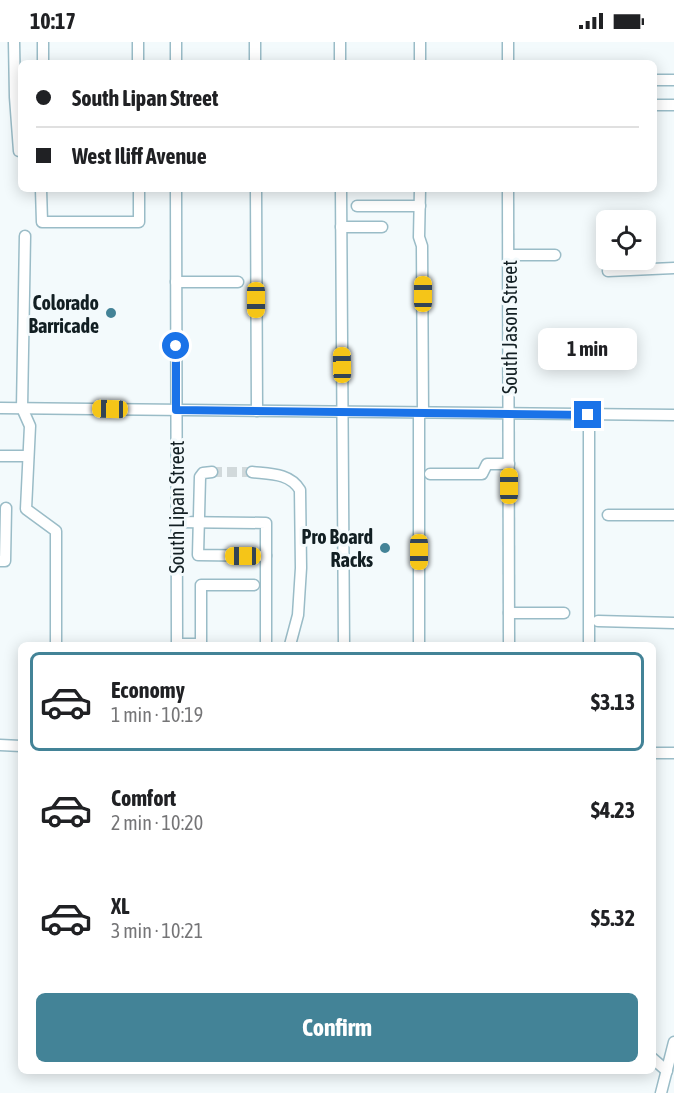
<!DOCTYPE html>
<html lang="en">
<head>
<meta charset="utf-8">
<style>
	body { margin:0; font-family:"Asap Condensed",sans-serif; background:#f2f2f2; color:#202124; height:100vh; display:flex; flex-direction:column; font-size:22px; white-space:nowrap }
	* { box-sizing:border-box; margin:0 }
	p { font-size:20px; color:#757577 }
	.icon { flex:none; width:33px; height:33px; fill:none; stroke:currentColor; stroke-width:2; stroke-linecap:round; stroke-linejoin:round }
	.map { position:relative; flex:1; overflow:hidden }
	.drawer { position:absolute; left:18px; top:600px; width:638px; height:432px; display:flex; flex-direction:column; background:#fff; border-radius:9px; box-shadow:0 3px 15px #0003 }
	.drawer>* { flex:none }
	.top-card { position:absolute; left:18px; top:18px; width:639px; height:132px; border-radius:9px; box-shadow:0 3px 15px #0003; display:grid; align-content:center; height:132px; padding:0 18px; background:#fff }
	.buttons { position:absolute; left:596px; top:168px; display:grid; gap:12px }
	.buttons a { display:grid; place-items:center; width:60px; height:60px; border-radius:9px; background:#fff; box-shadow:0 3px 15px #0003; font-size:30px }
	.end { position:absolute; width:27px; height:27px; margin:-14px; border:8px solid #1a73e8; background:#fff; box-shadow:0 0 0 3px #fff }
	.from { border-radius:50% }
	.bubble { position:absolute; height:42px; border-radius:9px; background:#fff; box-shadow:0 3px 15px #0003; font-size:20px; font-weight:700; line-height:42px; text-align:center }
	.car { position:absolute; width:18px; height:36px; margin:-18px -9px; border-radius:8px; box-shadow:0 0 4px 2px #0007; background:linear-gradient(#f5c518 24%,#345 0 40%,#f5c518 0 76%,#345 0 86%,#f5c518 0) }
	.top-card b { display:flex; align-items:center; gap:21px; height:57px; font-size:22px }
	.top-card b+b { border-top:2px solid #e0e0e0 }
	.top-card i { width:15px; height:15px; background:#202124 }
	ul { padding:10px 0 0; list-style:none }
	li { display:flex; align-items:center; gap:18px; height:99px; margin:0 12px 9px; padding:0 6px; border:3px solid transparent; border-radius:9px }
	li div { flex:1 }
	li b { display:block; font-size:22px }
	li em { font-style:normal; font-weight:700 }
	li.current { border-color:#438397 }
	li>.icon { width:54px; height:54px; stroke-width:1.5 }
	.cta { display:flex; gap:12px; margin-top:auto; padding:12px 18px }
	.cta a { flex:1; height:69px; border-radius:9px; background:#438397; color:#fff; font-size:24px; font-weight:700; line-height:69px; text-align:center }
	.status { display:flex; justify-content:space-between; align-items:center; height:42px; padding:0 30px; background:#fff; direction:ltr }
	.status svg { height:16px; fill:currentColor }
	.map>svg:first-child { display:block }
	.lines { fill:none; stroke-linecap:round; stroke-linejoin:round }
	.minor-tunnel { stroke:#d1d9db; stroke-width:10; stroke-dasharray:10 5; stroke-linecap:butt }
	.minor-casing { stroke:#9abcc7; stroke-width:13 }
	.minor { stroke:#fff; stroke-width:10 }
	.route { stroke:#1a73e8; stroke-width:8 }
	.poi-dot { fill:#438397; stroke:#f3fafc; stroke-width:2 }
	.labels { text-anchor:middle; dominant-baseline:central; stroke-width:6; stroke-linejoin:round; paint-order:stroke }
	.poi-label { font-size:20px; font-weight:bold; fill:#121f23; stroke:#f3fafc; text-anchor:end }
	.street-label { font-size:20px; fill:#121f23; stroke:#f3fafc }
</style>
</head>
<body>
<div class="status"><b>10:17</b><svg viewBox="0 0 49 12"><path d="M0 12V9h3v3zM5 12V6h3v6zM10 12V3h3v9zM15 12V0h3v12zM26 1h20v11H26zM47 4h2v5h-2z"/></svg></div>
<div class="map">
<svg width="674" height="1051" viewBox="0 0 674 1051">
	<rect width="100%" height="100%" fill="#f3fafc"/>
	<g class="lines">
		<!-- minor-tunnel -->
		<polyline class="minor-tunnel" points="212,430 252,430"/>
		<!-- minor casing -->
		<g class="minor-casing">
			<g id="minor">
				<polyline points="14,0 15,55 19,109 21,109"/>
				<polyline points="43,0 43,21"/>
				<polyline points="138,0 138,21"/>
				<polyline points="176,0 176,21"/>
				<polyline points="255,0 255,21"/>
				<polyline points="340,0 340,21"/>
				<polyline points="420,0 420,21"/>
				<polyline points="508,0 508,21"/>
				<polyline points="654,38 674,38"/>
				<polyline points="654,63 674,63"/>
				<polyline points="41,147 42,180 139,180 139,147"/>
				<polyline points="176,147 177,603"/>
				<polyline points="256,147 257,369"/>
				<polyline points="341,147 344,603"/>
				<polyline points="420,147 419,195 422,204 423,371"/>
				<polyline points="508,147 509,603"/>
				<polyline points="357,164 420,164"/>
				<polyline points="341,185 382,185"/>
				<polyline points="25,194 22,366 30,384 26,467 56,489 56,603"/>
				<polyline points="509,213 555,213"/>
				<polyline points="608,229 674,226"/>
				<polyline points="176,240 238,240"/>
				<polyline points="0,366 674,373"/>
				<polyline points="589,373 589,603"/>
				<polyline points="0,414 28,414"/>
				<polyline points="212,430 203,431 200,435 198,513 266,514"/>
				<path d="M252 430C270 432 290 431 300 448L301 526 298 573 290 603"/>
				<polyline points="430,432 482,432 487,422 509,422"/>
				<polyline points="608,473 674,473"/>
				<polyline points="176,480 266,481 266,603"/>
				<polyline points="0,519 5,519 6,466"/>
				<polyline points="509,571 564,571"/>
				<polyline points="598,579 674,581"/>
				<polyline points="177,602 201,602"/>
				<polyline points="201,603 201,543 254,543"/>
				<polyline points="419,603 419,371"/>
				<polyline points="0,703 21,704"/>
				<polyline points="652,711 674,711"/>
				<polyline points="652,1016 667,1029"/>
				<polyline points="661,1051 674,1000"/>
			</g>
		</g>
		<!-- minor -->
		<use href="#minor" class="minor"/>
	</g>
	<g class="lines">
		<!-- route -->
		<polyline class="route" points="176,304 176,368 588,373"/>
	</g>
	<!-- markers -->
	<g class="poi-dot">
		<circle cx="111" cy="271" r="6"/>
		<circle cx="385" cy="506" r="6"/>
	</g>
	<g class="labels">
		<!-- poi labels -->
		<g class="poi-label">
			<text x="99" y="260">Colorado<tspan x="99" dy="23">Barricade</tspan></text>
			<text x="373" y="494">Pro Board<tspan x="373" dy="23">Racks</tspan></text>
		</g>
		<!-- street labels -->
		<g class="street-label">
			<text transform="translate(509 285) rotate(-90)">South Jason Street</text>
			<text transform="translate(176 465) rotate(-90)">South Lipan Street</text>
		</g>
	</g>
</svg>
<div class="buttons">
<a><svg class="icon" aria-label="locate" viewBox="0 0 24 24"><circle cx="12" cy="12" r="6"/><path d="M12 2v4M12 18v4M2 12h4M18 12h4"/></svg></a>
</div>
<i class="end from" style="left:176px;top:304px"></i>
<i class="end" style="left:588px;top:373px"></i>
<div class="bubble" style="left:538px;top:286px;width:99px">1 min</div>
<i class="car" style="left:423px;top:252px;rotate:0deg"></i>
<i class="car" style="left:256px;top:258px;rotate:180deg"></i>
<i class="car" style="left:342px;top:323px;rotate:359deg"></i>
<i class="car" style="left:110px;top:367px;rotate:271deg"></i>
<i class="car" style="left:509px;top:444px;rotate:0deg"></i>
<i class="car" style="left:419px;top:510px;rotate:180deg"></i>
<i class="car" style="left:243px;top:514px;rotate:270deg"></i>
<div class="top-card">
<b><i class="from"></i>South Lipan Street</b>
<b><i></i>West Iliff Avenue</b>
</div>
<section class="drawer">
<ul>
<li class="current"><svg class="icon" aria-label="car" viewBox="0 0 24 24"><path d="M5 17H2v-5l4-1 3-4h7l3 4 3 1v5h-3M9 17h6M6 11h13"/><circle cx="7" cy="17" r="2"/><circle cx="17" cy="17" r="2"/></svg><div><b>Economy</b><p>1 min · 10:19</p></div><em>$3.13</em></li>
<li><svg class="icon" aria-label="car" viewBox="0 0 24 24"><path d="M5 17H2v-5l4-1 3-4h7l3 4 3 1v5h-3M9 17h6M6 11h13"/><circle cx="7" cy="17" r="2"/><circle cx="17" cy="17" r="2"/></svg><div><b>Comfort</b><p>2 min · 10:20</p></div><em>$4.23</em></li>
<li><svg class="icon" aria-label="car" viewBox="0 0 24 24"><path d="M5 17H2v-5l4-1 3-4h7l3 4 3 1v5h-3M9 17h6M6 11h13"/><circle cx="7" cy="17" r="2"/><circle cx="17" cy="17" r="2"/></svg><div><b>XL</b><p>3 min · 10:21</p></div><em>$5.32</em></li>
</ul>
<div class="cta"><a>Confirm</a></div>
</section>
</div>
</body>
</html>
